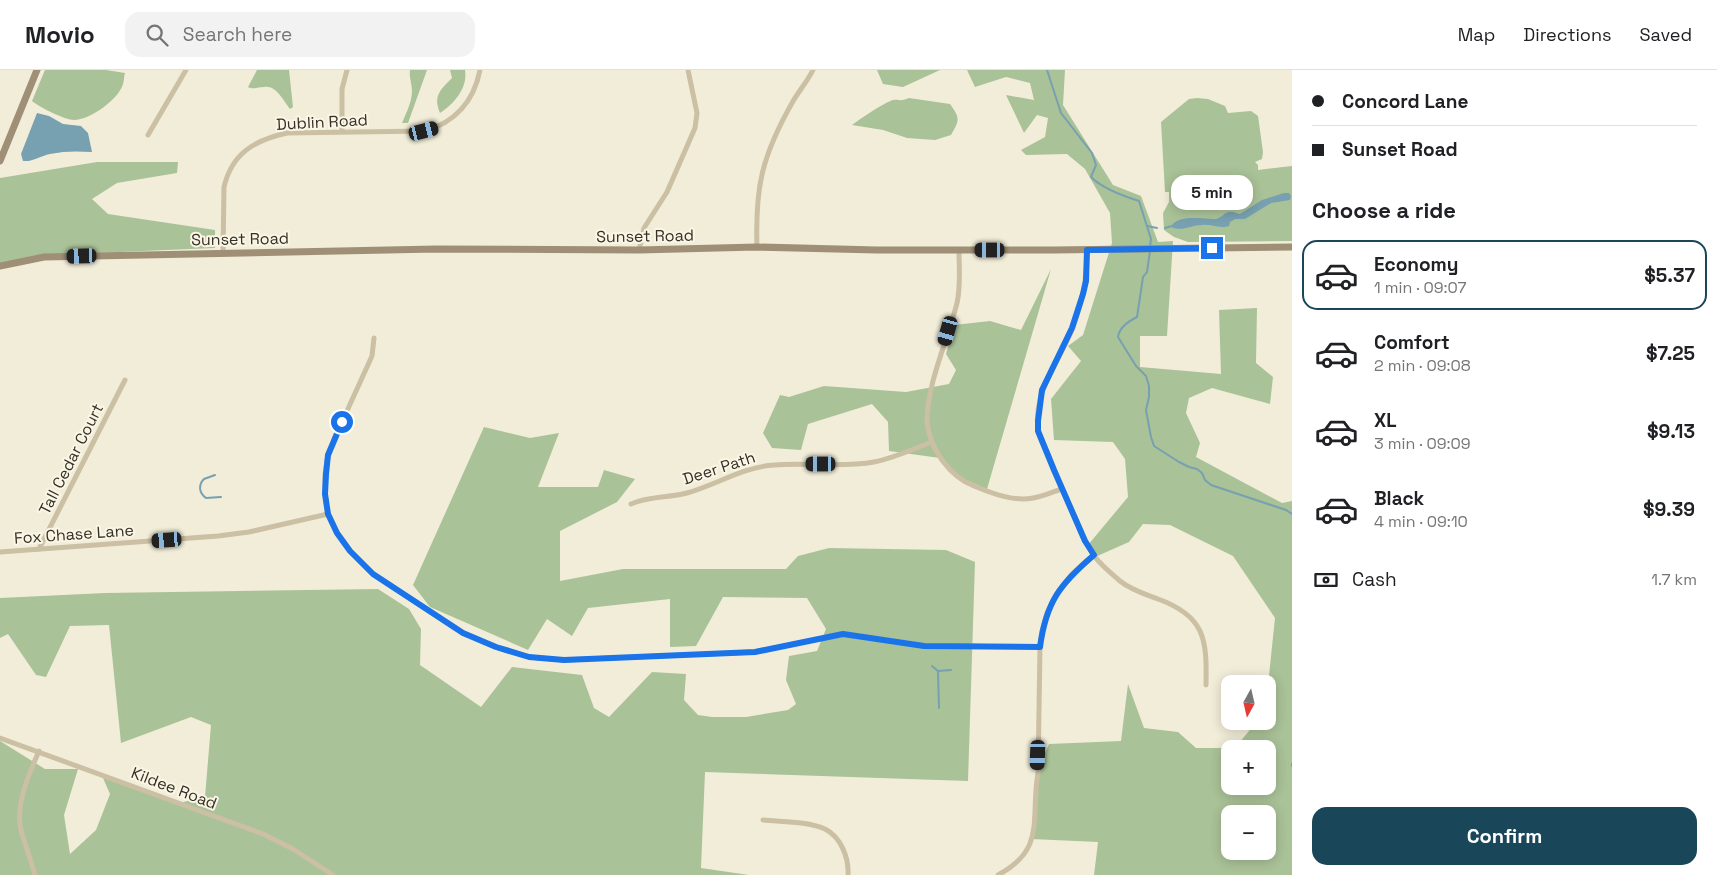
<!DOCTYPE html>
<html lang="en">
<head>
<meta charset="utf-8">
<style>
	body { margin:0; font-family:"Space Grotesk",sans-serif; background:#f2f2f2; color:#202124; height:100vh; display:flex; flex-direction:column; font-size:19px; white-space:nowrap }
	* { box-sizing:border-box; margin:0 }
	p { font-size:16px; color:#757577 }
	.icon { flex:none; width:28px; height:28px; fill:none; stroke:currentColor; stroke-width:2; stroke-linecap:round; stroke-linejoin:round }
	.map { position:relative; flex:1; overflow:hidden }
	.side { display:flex; flex-direction:column; background:#fff; width:425px }
	.side>* { flex:none }
	.guide { display:grid; align-content:center; height:110px; padding:0 20px; background:#fff }
	.needle { width:32px; rotate:188deg }
	.tools { position:absolute; left:1221px; top:605px; display:grid; gap:10px }
	.tools a { display:grid; place-items:center; width:55px; height:55px; border-radius:10px; background:#fff; box-shadow:0 2px 12px #0003; font-size:25px }
	.end { position:absolute; width:22px; height:22px; margin:-11px; border:6px solid #1a73e8; background:#fff; box-shadow:0 0 0 2px #fff }
	.from { border-radius:50% }
	.bubble { position:absolute; height:35px; border-radius:15px; background:#fff; box-shadow:0 2px 12px #0003; font-size:16px; font-weight:700; line-height:35px; text-align:center }
	.car { position:absolute; width:15px; height:30px; margin:-15px -8px; border-radius:6px; box-shadow:0 0 4px 1px #0007; background:linear-gradient(#222 24%,#8ab4d8 0 40%,#222 0 76%,#8ab4d8 0 86%,#222 0) }
	.guide b { display:flex; align-items:center; gap:18px; height:48px; font-size:19px }
	.guide b+b { border-top:1px solid #e0e0e0 }
	.guide i { width:12px; height:12px; background:#202124 }
	ul { padding:0; list-style:none }
	li { display:flex; align-items:center; gap:15px; height:70px; margin:0 10px 8px; padding:0 10px; border:2px solid transparent; border-radius:15px }
	li div { flex:1 }
	li b { display:block; font-size:19px }
	li em { font-style:normal; font-weight:700 }
	li.active { border-color:#1a4659 }
	li>.icon { width:45px; height:45px; stroke-width:1.5 }
	h2 { padding:0 20px; font-size:22px; line-height:60px }
	.pay { display:flex; align-items:center; gap:12px; height:55px; padding:0 20px; font-size:19px }
	.pay p { margin-inline-start:auto }
	.cta { display:flex; gap:10px; margin-top:auto; padding:10px 20px }
	.cta a { flex:1; height:58px; border-radius:15px; background:#1a4659; color:#fff; font-size:20px; font-weight:700; line-height:58px; text-align:center }
	header { display:flex; align-items:center; gap:30px; box-sizing:border-box; height:70px; padding:0 25px; background:#fff; border-bottom:1px solid #e0e0e0 }
	header strong { font-size:24px }
	nav { display:flex; gap:28px; margin-inline-start:auto; font-size:18px }
	.search { width:350px; height:45px; background:#f2f2f2; display:flex; align-items:center; gap:12px; box-sizing:border-box; padding:0 18px; border-radius:15px; color:#757577; font-size:19px }
	main { display:flex; flex:1; min-height:0 }
	.map>svg:first-child { display:block }
	.green { fill:#aac298; fill-rule:evenodd }
	.water { fill:#77a0b1 }
	.lines { fill:none; stroke-linecap:round; stroke-linejoin:round }
	.stream { stroke:#77a0b1; stroke-width:2 }
	.street { stroke:#cbbfa4; stroke-width:5 }
	.secondary { stroke:#9f8f76; stroke-width:7 }
	.route { stroke:#1a73e8; stroke-width:6 }
	.labels { text-anchor:middle; dominant-baseline:central; stroke-width:4; stroke-linejoin:round; paint-order:stroke }
	.street-label { font-size:16px; fill:#362f26; stroke:#faf6e5 }
</style>
</head>
<body>
<header>
<strong>Movio</strong>
<div class="search"><svg class="icon" aria-label="search" viewBox="0 0 24 24"><circle cx="10" cy="10" r="6"/><path d="M15 15l6 6"/></svg>Search here</div>
<nav><a>Map</a><a>Directions</a><a>Saved</a></nav>
</header>
<main>
<div class="map">
<svg width="1292" height="805" viewBox="0 0 1292 805">
	<rect width="100%" height="100%" fill="#f2edd9"/>
	<!-- green -->
	<g class="green">
		<path d="M45 0H106L125 3C124 6 124 11 123 14 119 29 90 50 74 50 65 50 39 37 32 31Z"/>
		<path d="M257 0H289L293 37 290 39C283 30 276 15 264 17 257 17 254 20 248 17Z"/>
		<path d="M410 0H427L408 53H402C406 43 412 32 412 21 412 14 409 7 410 0Z"/>
		<path d="M450 0H465C468 18 454 34 440 43 433 26 440 20 452 8Z"/>
		<polygon points="877,0 940,0 903,17 883,14"/>
		<path d="M967 0H1065L1063 35 1113 115 1141 126 1158 172 1173 171 1167 266H1140V297L1221 304 1219 240 1257 238 1256 293 1273 307 1270 334 1212 318 1189 328 1186 343 1200 373 1196 387 1282 433 1292 431V805H1094L1098 772 1031 769 1038 683H1045L1049 674 1121 671 1128 614 1144 658 1178 662 1196 678H1235L1257 651H1268V615L1275 548 1233 486 1170 455 1143 454 1129 472 1095 487 1088 475 1128 427 1125 389 1113 372 1054 370 1051 329 1081 291 1068 276 1083 265 1112 173 1110 143 1085 99 1067 84 1026 85 1021 80 1045 67 1048 48 1037 45 1024 63 1006 25 1034 30 1030 13 1006 7 975 17ZM1230 679H1268V716H1230ZM1230 744H1268V781H1230Z"/>
		<path d="M909 28 950 34C960 48 960 50 951 65L935 70 907 68 883 60 852 55C860 49 885 32 893 30 900 29 899 32 909 28Z"/>
		<polygon points="1197,28 1208,29 1225,36 1228,43 1251,41 1258,46 1263,82 1262,89 1255,92 1258,95 1258,100 1292,96 1292,171 1188,172 1174,167 1164,160 1163,143 1169,132 1169,122 1165,122 1161,52 1189,29"/>
		<polygon points="97,92 178,92 177,103 117,113 92,129 108,144 215,160 215,178 46,185 0,195 0,108"/>
		<polygon points="1051,199 987,419 952,404 940,388 889,381 888,352 872,334 808,354 801,380 772,378 763,363 780,325 789,327 824,316 906,322 949,314 956,300 946,284 954,255 990,251 1021,260"/>
		<polygon points="484,357 530,368 559,363 538,417 598,417 604,400 635,409 617,432 560,461 560,511 623,499 786,499 798,486 829,478 946,480 975,492 968,711 705,702 701,798 749,805 0,805 0,671 45,699 78,699 64,745 70,784 96,760 110,724 103,708 179,733 205,727 211,655 191,647 121,673 109,555 70,556 46,607 36,605 8,564 0,568 0,528 105,523 378,519 409,539 421,559 420,595 481,637 512,597 582,605 594,638 609,647 652,602 686,604 684,630 698,645 712,647 746,647 788,640 796,634 786,610 789,586 817,581 826,559 807,528 723,527 696,576 670,577 670,529 588,538 572,566 547,549 528,580 430,537 413,515"/>
	</g>
	<!-- water -->
	<g class="water">
		<path d="M37 43 49 46 63 54 81 56 88 63 92 82C77 81 64 81 50 84 40 86 33 92 23 91L21 84Z"/>
		<path d="M1284 123H1289L1291 126 1290 130 1271 133 1245 149H1235L1230 152 1229 156C1219 159 1212 154 1202 155 1191 155 1182 162 1171 157 1176 144 1204 149 1215 149 1220 149 1224 143 1229 142 1233 141 1236 144 1240 144L1262 130Z"/>
	</g>
	<g class="lines">
		<!-- stream -->
		<g class="stream">
			<path d="M1047 0 1061 43 1092 83 1096 95 1091 107C1103 119 1123 126 1139 131L1151 169 1150 176"/>
			<polyline points="1147,156 1157,158"/>
			<polyline points="1165,158 1172,156"/>
			<path d="M1150 181 1147 202 1143 207 1137 247C1129 251 1119 258 1118 267L1136 296 1146 306 1149 316V327L1146 340 1151 367 1154 376 1179 392 1189 397 1197 399 1202 403 1205 410 1211 415 1286 440 1292 444"/>
			<path d="M215 405 204 409C198 415 199 423 206 428L221 427"/>
			<polyline points="932,596 938,601 951,600"/>
			<polyline points="938,601 939,638"/>
			<polyline points="1292,694 1292,696"/>
		</g>
		<!-- street -->
		<g class="street">
			<polyline points="342,61 342,19 347,0"/>
			<polyline points="148,65 186,0"/>
			<path d="M757 177C755 117 762 86 792 33 798 22 807 12 813 0"/>
			<path d="M1087 179C1087 209 1083 229 1073 257 1060 291 1033 321 1038 360 1040 368 1044 377 1048 384 1056 406 1065 426 1075 447 1081 460 1086 476 1095 487 1102 496 1112 504 1120 511 1131 520 1145 524 1158 529 1205 546 1207 569 1206 615"/>
			<polyline points="639,180 644,158 667,122 695,58 697,43 688,0"/>
			<path d="M959 180C959 197 961 216 957 233 948 269 927 314 927 351 928 365 934 379 942 390 950 401 961 411 974 416 991 423 1014 432 1033 428 1043 426 1052 422 1062 419"/>
			<path d="M223 183 224 117C232 83 255 70 287 63L424 61C455 53 474 31 480 0"/>
			<polyline points="374,268 372,286 336,365 328,385 325,404 325,424 328,444 337,463 350,481 373,504 463,563 496,577 529,587 564,590 755,582 843,564 924,576 1040,577"/>
			<path d="M631 434C649 426 668 428 687 423 716 415 743 397 774 395 807 392 841 398 874 392 894 388 913 379 932 372"/>
			<polyline points="39,479 125,310"/>
			<polyline points="0,482 218,466 249,462 328,444"/>
			<polyline points="0,668 263,764 293,779 333,805"/>
			<path d="M763 750C782 752 807 751 825 759 841 767 849 788 848 805"/>
			<path d="M35 805C31 790 25 775 21 760 15 735 29 704 39 681"/>
			<path d="M998 805C1047 779 1030 748 1038 703L1040 577 1042 561 1047 543 1056 525 1071 505 1094 485"/>
		</g>
		<!-- secondary -->
		<g class="secondary">
			<polyline points="0,91 37,0"/>
			<polyline points="0,196 44,187 436,179 639,180 757,177 877,180 1053,180 1292,177"/>
		</g>
	</g>
	<g class="lines">
		<!-- route -->
		<path class="route" d="M342 352 328 385 326 404 325 424 328 444 337 463 350 481 373 504 463 563 496 577 529 587 564 590 755 582 843 564 924 576 1040 577C1046 532 1060 514 1094 485L1085 471 1054 400 1038 361V351L1042 320 1072 258 1083 224 1086 211 1087 180 1212 178"/>
	</g>
	<g class="labels">
		<!-- street labels -->
		<g class="street-label">
			<text transform="translate(322 52) rotate(-3)">Dublin Road</text>
			<text transform="translate(645 166) rotate(-1)">Sunset Road</text>
			<text transform="translate(240 169) rotate(-1)">Sunset Road</text>
			<text transform="translate(71 389) rotate(-63)">Tall Cedar Court</text>
			<text transform="translate(719 398) rotate(-18)">Deer Path</text>
			<text transform="translate(74 464) rotate(-4)">Fox Chase Lane</text>
			<text transform="translate(174 718) rotate(21)">Kildee Road</text>
		</g>
	</g>
</svg>
<div class="tools">
<a><svg class="needle" viewBox="-14 -14 28 28"><path d="M0-13l5 13h-10z" fill="#e53935"/><path d="M0 13l5-13h-10z" fill="#757577"/></svg></a>
<a>+</a>
<a>−</a>
</div>
<i class="end from" style="left:342px;top:352px"></i>
<i class="end" style="left:1212px;top:178px"></i>
<div class="bubble" style="left:1171px;top:105px;width:82px">5 min</div>
<i class="car" style="left:424px;top:61px;rotate:76deg"></i>
<i class="car" style="left:990px;top:180px;rotate:270deg"></i>
<i class="car" style="left:82px;top:186px;rotate:268deg"></i>
<i class="car" style="left:948px;top:261px;rotate:196deg"></i>
<i class="car" style="left:821px;top:394px;rotate:270deg"></i>
<i class="car" style="left:167px;top:470px;rotate:266deg"></i>
<i class="car" style="left:1038px;top:685px;rotate:182deg"></i>
</div>
<section class="side">
<div class="guide">
<b><i class="from"></i>Concord Lane</b>
<b><i></i>Sunset Road</b>
</div>
<h2>Choose a ride</h2>
<ul>
<li class="active"><svg class="icon" aria-label="car" viewBox="0 0 24 24"><path d="M5 17H2v-5l4-1 3-4h7l3 4 3 1v5h-3M9 17h6M6 11h13"/><circle cx="7" cy="17" r="2"/><circle cx="17" cy="17" r="2"/></svg><div><b>Economy</b><p>1 min · 09:07</p></div><em>$5.37</em></li>
<li><svg class="icon" aria-label="car" viewBox="0 0 24 24"><path d="M5 17H2v-5l4-1 3-4h7l3 4 3 1v5h-3M9 17h6M6 11h13"/><circle cx="7" cy="17" r="2"/><circle cx="17" cy="17" r="2"/></svg><div><b>Comfort</b><p>2 min · 09:08</p></div><em>$7.25</em></li>
<li><svg class="icon" aria-label="car" viewBox="0 0 24 24"><path d="M5 17H2v-5l4-1 3-4h7l3 4 3 1v5h-3M9 17h6M6 11h13"/><circle cx="7" cy="17" r="2"/><circle cx="17" cy="17" r="2"/></svg><div><b>XL</b><p>3 min · 09:09</p></div><em>$9.13</em></li>
<li><svg class="icon" aria-label="car" viewBox="0 0 24 24"><path d="M5 17H2v-5l4-1 3-4h7l3 4 3 1v5h-3M9 17h6M6 11h13"/><circle cx="7" cy="17" r="2"/><circle cx="17" cy="17" r="2"/></svg><div><b>Black</b><p>4 min · 09:10</p></div><em>$9.39</em></li>
</ul>
<div class="pay"><svg class="icon" aria-label="cash" viewBox="0 0 24 24"><path d="M3 7h18v10H3z"/><circle cx="12" cy="12" r="2"/></svg>Cash<p>1.7 km</p></div>
<div class="cta"><a>Confirm</a></div>
</section>
</main>
</body>
</html>
